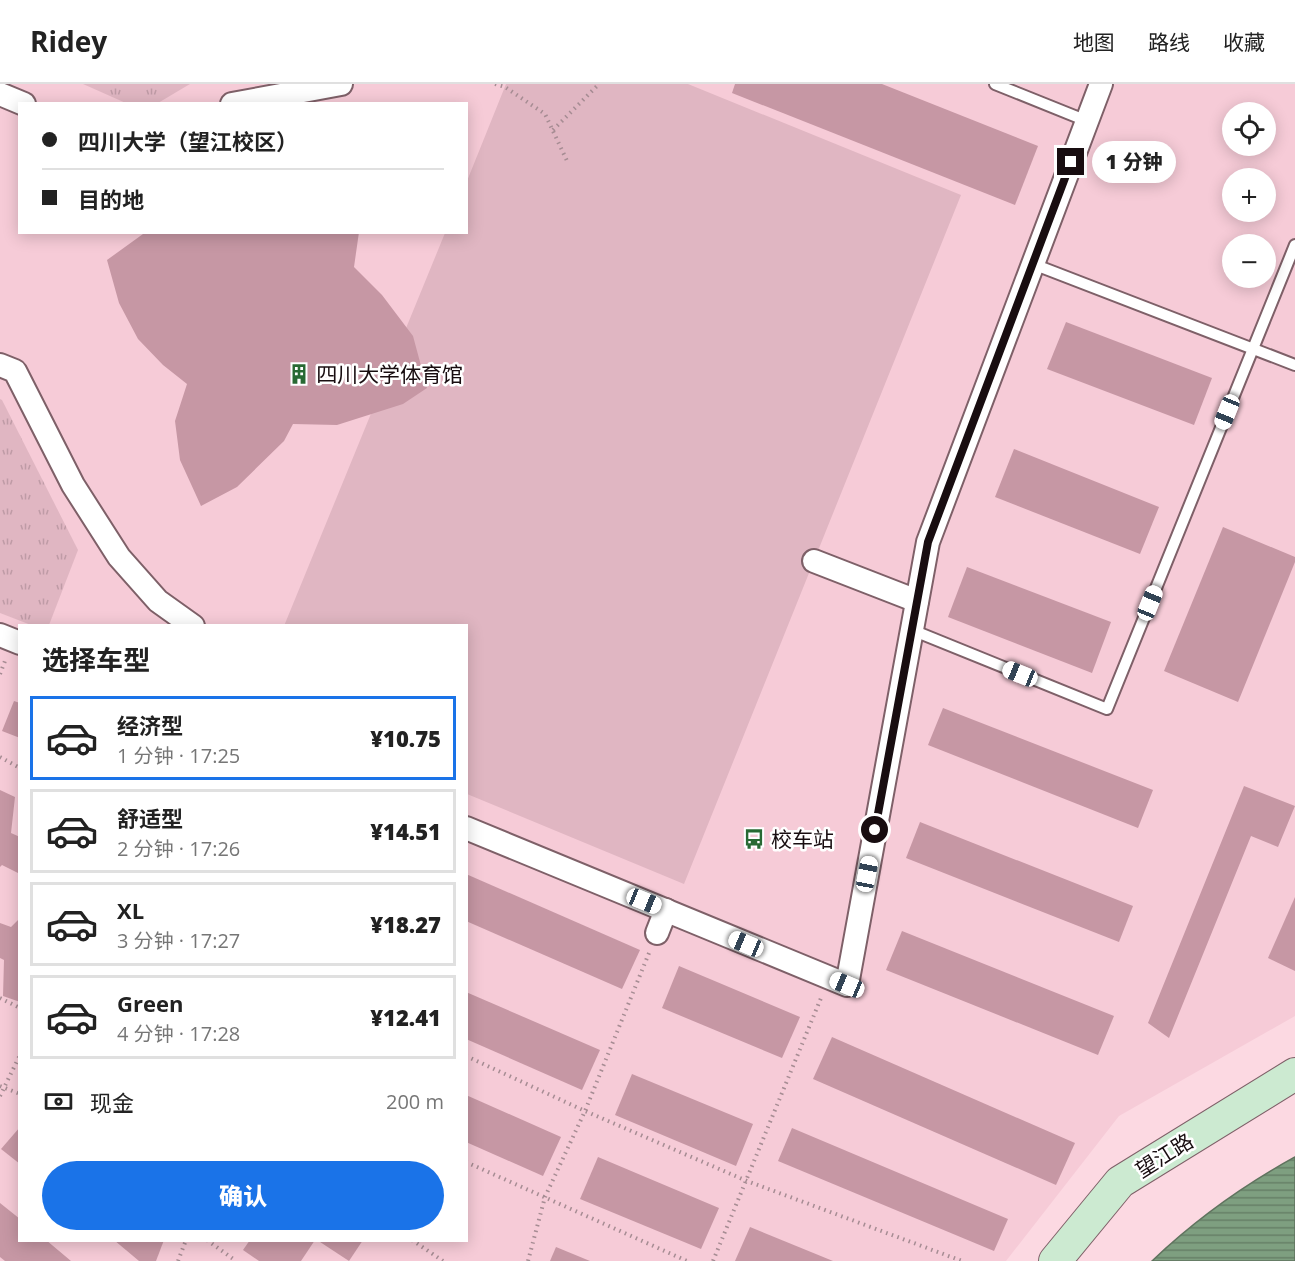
<!DOCTYPE html>
<html lang="zh">
<head>
<meta charset="utf-8">
<style>
	body { margin:0; font-family:"Open Sans","Noto Sans SC",sans-serif; background:#f2f2f2; color:#222; height:100vh; display:flex; flex-direction:column; font-size:22px; white-space:nowrap }
	* { box-sizing:border-box; margin:0 }
	p { font-size:20px; color:#767676 }
	.icon { flex:none; width:33px; height:33px; fill:none; stroke:currentColor; stroke-width:2; stroke-linecap:round; stroke-linejoin:round }
	.map { position:relative; flex:1; overflow:hidden }
	.panel { position:absolute; left:18px; top:540px; width:450px; height:618px; display:flex; flex-direction:column; background:#fff; border-radius:0px; box-shadow:0 3px 15px #0003 }
	.panel>* { flex:none }
	.top-card { position:absolute; left:18px; top:18px; width:450px; height:132px; border-radius:0px; box-shadow:0 3px 15px #0003; display:grid; align-content:center; height:132px; padding:0 24px; background:#fff }
	.controls { position:absolute; left:1222px; top:18px; display:grid; gap:12px }
	.controls a { display:grid; place-items:center; width:54px; height:54px; border-radius:50%; background:#fff; box-shadow:0 3px 15px #0003; font-size:30px }
	.end { position:absolute; width:27px; height:27px; margin:-14px; border:8px solid #180d10; background:#fff; box-shadow:0 0 0 3px #fff }
	.from { border-radius:50% }
	.bubble { position:absolute; height:42px; border-radius:21px; background:#fff; box-shadow:0 3px 15px #0003; font-size:20px; font-weight:800; line-height:42px; text-align:center }
	.car { position:absolute; width:18px; height:36px; margin:-18px -9px; border-radius:8px; box-shadow:0 0 4px 2px #0007; background:linear-gradient(#fff 24%,#345 0 40%,#fff 0 76%,#345 0 86%,#fff 0) }
	.top-card b { display:flex; align-items:center; gap:21px; height:57px; font-size:22px }
	.top-card b+b { border-top:2px solid #e0e0e0 }
	.top-card i { width:15px; height:15px; background:#222 }
	ul { padding:0; list-style:none }
	li { display:flex; align-items:center; gap:18px; height:84px; margin:0 12px 9px; padding:0 12px; border:3px solid #e0e0e0; border-radius:0px }
	li div { flex:1 }
	li b { display:block; font-size:22px }
	li em { font-style:normal; font-weight:800 }
	li.on { border-color:#1a73e8 }
	li>.icon { width:54px; height:54px; stroke-width:1.5 }
	h2 { padding:0 24px; font-size:27px; line-height:72px }
	.pay { display:flex; align-items:center; gap:15px; height:66px; padding:0 24px; font-size:22px }
	.pay p { margin-inline-start:auto }
	.button { display:flex; gap:12px; margin-top:auto; padding:12px 24px }
	.button a { flex:1; height:69px; border-radius:36px; background:#1a73e8; color:#fff; font-size:24px; font-weight:800; line-height:69px; text-align:center }
	header { display:flex; align-items:center; gap:36px; box-sizing:border-box; height:84px; padding:0 30px; background:#fff; border-bottom:2px solid #e0e0e0 }
	header strong { font-size:28px }
	nav { display:flex; gap:33px; margin-inline-start:auto; font-size:21px }
	.map>svg:first-child { display:block }
	.built { fill:#f6cbd7; fill-rule:evenodd }
	.grass { fill:url(#grass-tufts) }
	.garden { fill:#e0b6c2 }
	.water { fill:url(#water-rules); stroke:#5f735e; stroke-width:1.5 }
	.building { fill:#c697a4 }
	.lines { fill:none; stroke-linecap:round; stroke-linejoin:round }
	.lane-casing { stroke:#7e6068; stroke-width:14 }
	.street-casing { stroke:#7e6068; stroke-width:26 }
	.secondary-casing { stroke:#7e6068; stroke-width:34 }
	.path { stroke:#a68c93; stroke-width:4; stroke-dasharray:1.5 4.5; stroke-linecap:butt }
	.lane { stroke:#fff; stroke-width:10 }
	.street { stroke:#fff; stroke-width:22 }
	.secondary { stroke:#ccead1; stroke-width:32 }
	.route { stroke:#180d10; stroke-width:8 }
	.labels { text-anchor:middle; dominant-baseline:central; stroke-width:5; stroke-linejoin:round; paint-order:stroke }
	.poi-label { font-size:21px; fill:#180d10; stroke:#fff; text-anchor:start }
	.street-label { font-size:21px; fill:#180d10; stroke:#fff }
</style>
</head>
<body>
<header>
<strong>Ridey</strong>
<nav><a>地图</a><a>路线</a><a>收藏</a></nav>
</header>
<div class="map">
<svg width="1295" height="1177" viewBox="0 0 1295 1177">
	<defs>
		<pattern id="grass-tufts" width="24" height="20" patternUnits="userSpaceOnUse" patternTransform="scale(1.5)"><rect width="24" height="20" fill="#e0b6c2"/><path d="M3 7l-1-3M5 7V3M7 7l1-3M15 17l-1-3M17 17v-4M19 17l1-3" fill="none" stroke="#bf9ba6"/></pattern>
		<pattern id="water-rules" width="6" height="5" patternUnits="userSpaceOnUse" patternTransform="scale(1.5)"><rect width="6" height="5" fill="#7e9f80"/><path d="M0 2.5h6" fill="none" stroke="#668067"/></pattern>
	</defs>
	<rect width="100%" height="100%" fill="#fcd9e2"/>
	<!-- built -->
	<path class="built" d="M0 0H1295V932L1119 1032 1006 1177H0ZM20 20H466V148H20ZM1233 28H1266V62H1233ZM1233 94H1266V128H1233ZM1233 160H1266V194H1233ZM20 542H466V1156H20Z"/>
	<!-- grass -->
	<g class="grass">
		<polygon points="83,0 190,0 158,19 128,20"/>
		<polygon points="0,315 2,316 78,466 49,541 31,541 0,529"/>
	</g>
	<!-- garden -->
	<polygon class="garden" points="506,0 688,0 961,111 684,800 467,710 466,542 284,542 445,149 466,148 467,97"/>
	<!-- water -->
	<path class="water" d="M1295 1073V1177H1152C1194 1137 1244 1101 1295 1073Z"/>
	<!-- building -->
	<g class="building">
		<polygon points="735,0 882,0 1038,62 1015,121 732,9"/>
		<polygon points="148,148 359,148 354,183 382,211 413,252 427,304 403,320 337,341 293,340 284,357 237,403 201,422 180,376 175,337 187,300 163,281 138,255 119,219 107,176 143,150"/>
		<polygon points="1066,238 1212,294 1194,341 1047,285"/>
		<polygon points="1014,365 1159,423 1140,470 995,413"/>
		<polygon points="1223,443 1295,473 1295,478 1238,618 1164,587"/>
		<polygon points="967,483 1111,538 1092,589 948,533"/>
		<polygon points="14,617 20,619 20,654 2,647"/>
		<polygon points="943,624 1153,706 1138,744 928,661"/>
		<polygon points="1244,702 1295,722 1278,763 1251,752 1169,954 1148,939"/>
		<polygon points="0,706 15,713 11,749 20,753 20,790 2,781 0,783"/>
		<polygon points="920,738 1133,822 1119,858 906,774"/>
		<polygon points="466,790 640,866 622,905 466,837"/>
		<polygon points="1295,813 1295,887 1268,874"/>
		<polygon points="20,834 20,918 3,912 4,876 0,874 0,839 11,843"/>
		<polygon points="902,847 1114,932 1098,971 886,886"/>
		<polygon points="679,882 800,933 782,974 662,924"/>
		<polygon points="466,908 600,966 582,1006 466,955"/>
		<polygon points="832,953 1075,1059 1056,1101 813,995"/>
		<polygon points="632,990 753,1040 736,1082 615,1031"/>
		<polygon points="466,1011 561,1053 543,1092 466,1058"/>
		<polygon points="20,1043 20,1080 1,1065"/>
		<polygon points="792,1044 1008,1135 994,1167 778,1077"/>
		<polygon points="598,1073 719,1124 701,1165 580,1115"/>
		<polygon points="0,1119 20,1135 20,1156 46,1156 71,1177 5,1177 0,1173"/>
		<polygon points="750,1143 833,1177 735,1177"/>
		<polygon points="114,1156 164,1156 156,1177 139,1177"/>
		<polygon points="250,1156 315,1156 301,1177 259,1177 243,1166"/>
		<polygon points="317,1156 363,1156 349,1177"/>
		<polygon points="556,1163 590,1177 550,1177"/>
	</g>
	<g class="lines">
		<!-- lane casing -->
		<g class="lane-casing">
			<g id="lane">
				<polyline points="995,0 1087,37"/>
				<polyline points="1033,180 1295,281"/>
				<polyline points="912,546 1107,625 1295,161"/>
			</g>
		</g>
		<!-- street casing -->
		<g class="street-casing">
			<g id="street">
				<polyline points="0,10 24,20"/>
				<polyline points="232,20 341,0"/>
				<polyline points="0,281 15,287 73,401 119,473 158,517 193,542"/>
				<polyline points="814,477 917,517"/>
				<polyline points="0,551 20,559"/>
				<polyline points="466,744 847,901 928,458 1101,0"/>
				<polyline points="657,849 666,826"/>
			</g>
		</g>
		<!-- secondary casing -->
		<g class="secondary-casing">
			<polyline id="secondary" points="1055,1177 1120,1098 1295,990"/>
		</g>
		<!-- path -->
		<g class="path">
			<polyline points="495,0 505,3 545,30 568,79"/>
			<polyline points="553,46 599,0"/>
			<polyline points="0,590 5,577"/>
			<polyline points="0,673 20,684"/>
			<polyline points="0,914 20,924"/>
			<polyline points="466,972 585,1027 747,1097 962,1177"/>
			<polyline points="0,1002 20,1010"/>
			<polyline points="0,1012 20,971"/>
			<polyline points="466,1078 687,1177"/>
			<polyline points="207,1156 236,1177"/>
			<polyline points="412,1156 443,1177"/>
			<polyline points="178,1177 186,1156"/>
			<polyline points="528,1177 545,1113 585,1027 649,869"/>
			<polyline points="713,1177 821,914"/>
		</g>
		<!-- lane -->
		<use href="#lane" class="lane"/>
		<!-- street -->
		<use href="#street" class="street"/>
		<!-- secondary -->
		<use href="#secondary" class="secondary"/>
	</g>
	<g class="lines">
		<!-- route -->
		<polyline class="route" points="875,746 928,458 1071,78"/>
	</g>
	<!-- icons -->
	<defs>
		<g id="building-bare" transform="scale(1.62)"><path d="M-4-6H4V6H1V3H-1V6H-4ZM-2.5-4.3h1.7v1.8h-1.7ZM.8-4.3h1.7v1.8H.8ZM-2.5-1h1.7V.8h-1.7ZM.8-1h1.7V.8H.8Z" fill="#286933" stroke="#fff" stroke-width="2.5" paint-order="stroke"/></g>
		<g id="bus-bare" transform="scale(1.62)"><path d="M-5-6H5V4H4V6H2V4H-2V6H-4V4H-5ZM-3.5-4V0h7V-4ZM-3.5 1.2v1.5H-2V1.2ZM2 1.2v1.5H3.5V1.2Z" fill="#286933" stroke="#fff" stroke-width="2.5" paint-order="stroke"/></g>
	</defs>
	<g fill-rule="evenodd">
		<use href="#building-bare" x="299" y="290"/>
		<use href="#bus-bare" x="754" y="755"/>
	</g>
	<g class="labels">
		<!-- poi labels -->
		<g class="poi-label">
			<text x="316" y="290">四川大学体育馆</text>
			<text x="771" y="755">校车站</text>
		</g>
		<!-- street labels -->
		<g class="street-label">
			<text transform="translate(1164 1071) rotate(-32)">望江路</text>
		</g>
	</g>
</svg>
<div class="controls">
<a><svg class="icon" aria-label="locate" viewBox="0 0 24 24"><circle cx="12" cy="12" r="6"/><path d="M12 2v4M12 18v4M2 12h4M18 12h4"/></svg></a>
<a>+</a>
<a>−</a>
</div>
<i class="end from" style="left:875px;top:746px"></i>
<i class="end" style="left:1071px;top:78px"></i>
<div class="bubble" style="left:1092px;top:57px;width:84px">1 分钟</div>
<i class="car" style="left:1227px;top:328px;rotate:202deg"></i>
<i class="car" style="left:1150px;top:519px;rotate:22deg"></i>
<i class="car" style="left:1020px;top:590px;rotate:292deg"></i>
<i class="car" style="left:867px;top:790px;rotate:11deg"></i>
<i class="car" style="left:644px;top:817px;rotate:112deg"></i>
<i class="car" style="left:746px;top:860px;rotate:293deg"></i>
<i class="car" style="left:847px;top:901px;rotate:293deg"></i>
<div class="top-card">
<b><i class="from"></i>四川大学（望江校区）</b>
<b><i></i>目的地</b>
</div>
<section class="panel">
<h2>选择车型</h2>
<ul>
<li class="on"><svg class="icon" aria-label="car" viewBox="0 0 24 24"><path d="M5 17H2v-5l4-1 3-4h7l3 4 3 1v5h-3M9 17h6M6 11h13"/><circle cx="7" cy="17" r="2"/><circle cx="17" cy="17" r="2"/></svg><div><b>经济型</b><p>1 分钟 · 17:25</p></div><em>¥10.75</em></li>
<li><svg class="icon" aria-label="car" viewBox="0 0 24 24"><path d="M5 17H2v-5l4-1 3-4h7l3 4 3 1v5h-3M9 17h6M6 11h13"/><circle cx="7" cy="17" r="2"/><circle cx="17" cy="17" r="2"/></svg><div><b>舒适型</b><p>2 分钟 · 17:26</p></div><em>¥14.51</em></li>
<li><svg class="icon" aria-label="car" viewBox="0 0 24 24"><path d="M5 17H2v-5l4-1 3-4h7l3 4 3 1v5h-3M9 17h6M6 11h13"/><circle cx="7" cy="17" r="2"/><circle cx="17" cy="17" r="2"/></svg><div><b>XL</b><p>3 分钟 · 17:27</p></div><em>¥18.27</em></li>
<li><svg class="icon" aria-label="car" viewBox="0 0 24 24"><path d="M5 17H2v-5l4-1 3-4h7l3 4 3 1v5h-3M9 17h6M6 11h13"/><circle cx="7" cy="17" r="2"/><circle cx="17" cy="17" r="2"/></svg><div><b>Green</b><p>4 分钟 · 17:28</p></div><em>¥12.41</em></li>
</ul>
<div class="pay"><svg class="icon" aria-label="cash" viewBox="0 0 24 24"><path d="M3 7h18v10H3z"/><circle cx="12" cy="12" r="2"/></svg>现金<p>200 m</p></div>
<div class="button"><a>确认</a></div>
</section>
</div>
</body>
</html>
